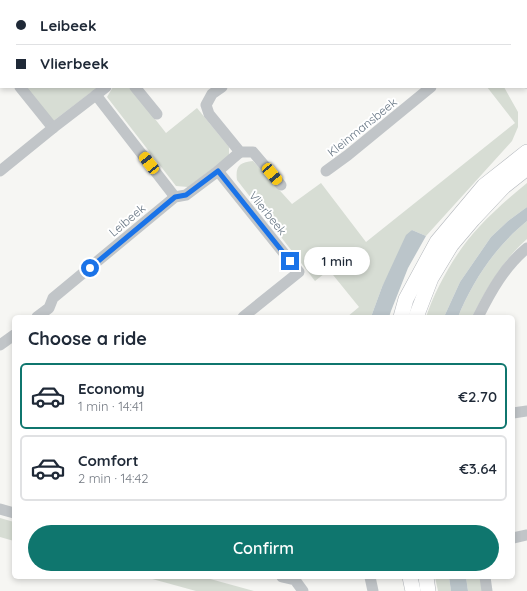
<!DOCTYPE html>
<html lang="en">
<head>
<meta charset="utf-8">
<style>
	body { margin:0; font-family:Quicksand,sans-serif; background:#f2f2f3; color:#1f2937; height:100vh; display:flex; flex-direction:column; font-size:15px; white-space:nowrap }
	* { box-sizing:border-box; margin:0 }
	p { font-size:13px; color:#747a83 }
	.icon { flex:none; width:22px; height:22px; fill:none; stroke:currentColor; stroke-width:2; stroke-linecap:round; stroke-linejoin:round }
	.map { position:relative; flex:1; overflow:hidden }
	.sheet { position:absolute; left:12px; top:315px; width:503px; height:264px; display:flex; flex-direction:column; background:#fff; border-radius:6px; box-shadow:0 2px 6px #0003 }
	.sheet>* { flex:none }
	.guide { position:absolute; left:0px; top:0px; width:527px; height:88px; box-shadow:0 2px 6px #0003; display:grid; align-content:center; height:88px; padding:0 16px; background:#fff }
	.end { position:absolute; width:18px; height:18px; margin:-9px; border:5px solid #1a73e8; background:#fff; box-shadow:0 0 0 2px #fff }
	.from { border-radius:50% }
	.bubble { position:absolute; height:28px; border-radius:14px; background:#fff; box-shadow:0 2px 6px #0003; font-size:13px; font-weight:600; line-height:28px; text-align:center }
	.car { position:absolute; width:12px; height:24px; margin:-12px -6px; border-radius:5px; box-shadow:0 0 3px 1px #0007; background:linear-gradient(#f5c518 24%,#345 0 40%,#f5c518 0 76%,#345 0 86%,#f5c518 0) }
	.guide b { display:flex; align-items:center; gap:14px; height:38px; font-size:15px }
	.guide b+b { border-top:1px solid #e0e1e3 }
	.guide i { width:10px; height:10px; background:#1f2937 }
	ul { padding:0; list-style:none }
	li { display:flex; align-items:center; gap:12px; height:66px; margin:0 8px 6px; padding:0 8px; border:2px solid #e0e1e3; border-radius:6px }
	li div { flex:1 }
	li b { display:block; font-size:15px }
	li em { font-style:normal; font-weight:600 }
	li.current { border-color:#0f766e }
	li>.icon { width:36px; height:36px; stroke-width:1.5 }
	h2 { padding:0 16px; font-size:18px; line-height:48px }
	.primary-button { display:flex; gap:8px; margin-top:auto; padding:8px 16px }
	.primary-button a { flex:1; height:46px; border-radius:24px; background:#0f766e; color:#fff; font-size:16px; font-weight:600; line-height:46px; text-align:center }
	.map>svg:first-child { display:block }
	.green { fill:#d7ddd4 }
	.water { fill:#bbc5ca }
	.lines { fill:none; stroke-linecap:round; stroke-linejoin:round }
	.secondary-casing { stroke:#b4b8bd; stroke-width:16 }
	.street { stroke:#c1c5c8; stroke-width:11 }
	.secondary { stroke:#fff; stroke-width:15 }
	.route { stroke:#1a73e8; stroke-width:5 }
	.labels { text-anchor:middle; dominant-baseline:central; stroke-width:4; stroke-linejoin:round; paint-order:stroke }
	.street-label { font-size:12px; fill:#667583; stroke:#fff }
</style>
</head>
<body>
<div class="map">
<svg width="527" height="591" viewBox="0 0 527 591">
	<rect width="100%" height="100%" fill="#f6f6f3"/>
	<!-- green -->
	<g class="green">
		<polygon points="25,87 98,87 52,122"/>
		<polygon points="113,87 130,87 166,133 197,108 229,147 229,156 188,187 176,186 107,97"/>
		<path d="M487 87H504L518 112V127L512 141 426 236 412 230 382 287 371 317H347L359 307 329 270 315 281 237 180C235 166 240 162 253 161L292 204 321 183 366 242 515 123Z"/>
		<path d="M527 183V207L508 221 491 237 460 282 444 317H426C436 287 457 250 479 227 494 211 510 197 527 183Z"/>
		<path d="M527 221V239C503 260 486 289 472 317H458C473 280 496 246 527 221Z"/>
		<polygon points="0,518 14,522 14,541 0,537"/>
		<polygon points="145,577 203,577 254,591 196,591"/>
		<polygon points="435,577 449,577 451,591 438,591"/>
		<polygon points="466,577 480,577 483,591 468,591"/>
	</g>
	<!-- water -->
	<g class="water">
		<path d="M527 207V221C496 246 473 280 458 317H444L460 282 491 237 508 221Z"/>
		<polygon points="412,230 426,236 408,268 391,311 389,317 371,317 382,287 406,235"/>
		<polygon points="449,577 466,577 468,591 451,591"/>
	</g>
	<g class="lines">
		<!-- secondary casing -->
		<g class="secondary-casing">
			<g id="secondary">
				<polyline points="401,317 406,299 437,242 484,186 527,152"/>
				<polyline points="416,317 431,278 451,245 473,219 503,187 527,168"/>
				<polyline points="410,577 413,591"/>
				<polyline points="426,577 428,591"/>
			</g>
		</g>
		<!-- street -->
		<g class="street">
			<polyline points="458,0 459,1"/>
			<polyline points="119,1 120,0"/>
			<polyline points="335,1 337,0"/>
			<polyline points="526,14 527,13"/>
			<polyline points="0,62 1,63"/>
			<polyline points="526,82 527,83"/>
			<polyline points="20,87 53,128"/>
			<polyline points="106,87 96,95 175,197"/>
			<polyline points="135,87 157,114"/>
			<polyline points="222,87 212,94 206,105 209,114 240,152 253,152 281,185"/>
			<polyline points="0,171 53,128 96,95"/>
			<polyline points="218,171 299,272 243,317"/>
			<polyline points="326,171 348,155 431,87"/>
			<polyline points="37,317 49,308 53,298 175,197 186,195 218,171 240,152"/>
			<path d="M478 317C491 291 505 266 527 248"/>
			<polyline points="0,345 14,335"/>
			<polyline points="513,413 527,411"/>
			<polyline points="0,509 14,513"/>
			<polyline points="513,538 527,535"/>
			<polyline points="282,577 295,580 303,591"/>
			<polyline points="370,577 373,591"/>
			<polyline points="485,577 487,591"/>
		</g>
		<!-- secondary -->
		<use href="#secondary" class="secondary"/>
	</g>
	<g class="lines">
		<!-- route -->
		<polyline class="route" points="90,268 175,197 186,195 218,171 290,261"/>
	</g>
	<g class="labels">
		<!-- street labels -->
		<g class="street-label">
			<text transform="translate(362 127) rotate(-39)">Kleinmansbeek</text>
			<text transform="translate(268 213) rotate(51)">Vlierbeek</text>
			<text transform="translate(127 220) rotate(-40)">Leibeek</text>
		</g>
	</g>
</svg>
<i class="end from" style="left:90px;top:268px"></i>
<i class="end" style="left:290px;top:261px"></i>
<div class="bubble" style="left:304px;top:247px;width:66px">1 min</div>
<i class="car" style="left:149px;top:163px;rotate:322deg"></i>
<i class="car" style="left:272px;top:174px;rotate:140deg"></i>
<div class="guide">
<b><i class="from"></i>Leibeek</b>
<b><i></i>Vlierbeek</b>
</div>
<section class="sheet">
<h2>Choose a ride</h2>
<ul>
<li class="current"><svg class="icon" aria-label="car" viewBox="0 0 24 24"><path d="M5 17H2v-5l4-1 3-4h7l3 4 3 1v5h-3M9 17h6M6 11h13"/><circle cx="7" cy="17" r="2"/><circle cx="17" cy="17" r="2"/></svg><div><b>Economy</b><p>1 min · 14:41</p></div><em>€2.70</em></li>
<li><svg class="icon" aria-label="car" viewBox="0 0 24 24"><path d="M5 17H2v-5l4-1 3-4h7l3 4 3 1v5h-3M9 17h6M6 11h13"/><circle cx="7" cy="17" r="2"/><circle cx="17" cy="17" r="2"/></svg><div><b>Comfort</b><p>2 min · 14:42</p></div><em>€3.64</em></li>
</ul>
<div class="primary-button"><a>Confirm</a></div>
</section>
</div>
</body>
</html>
